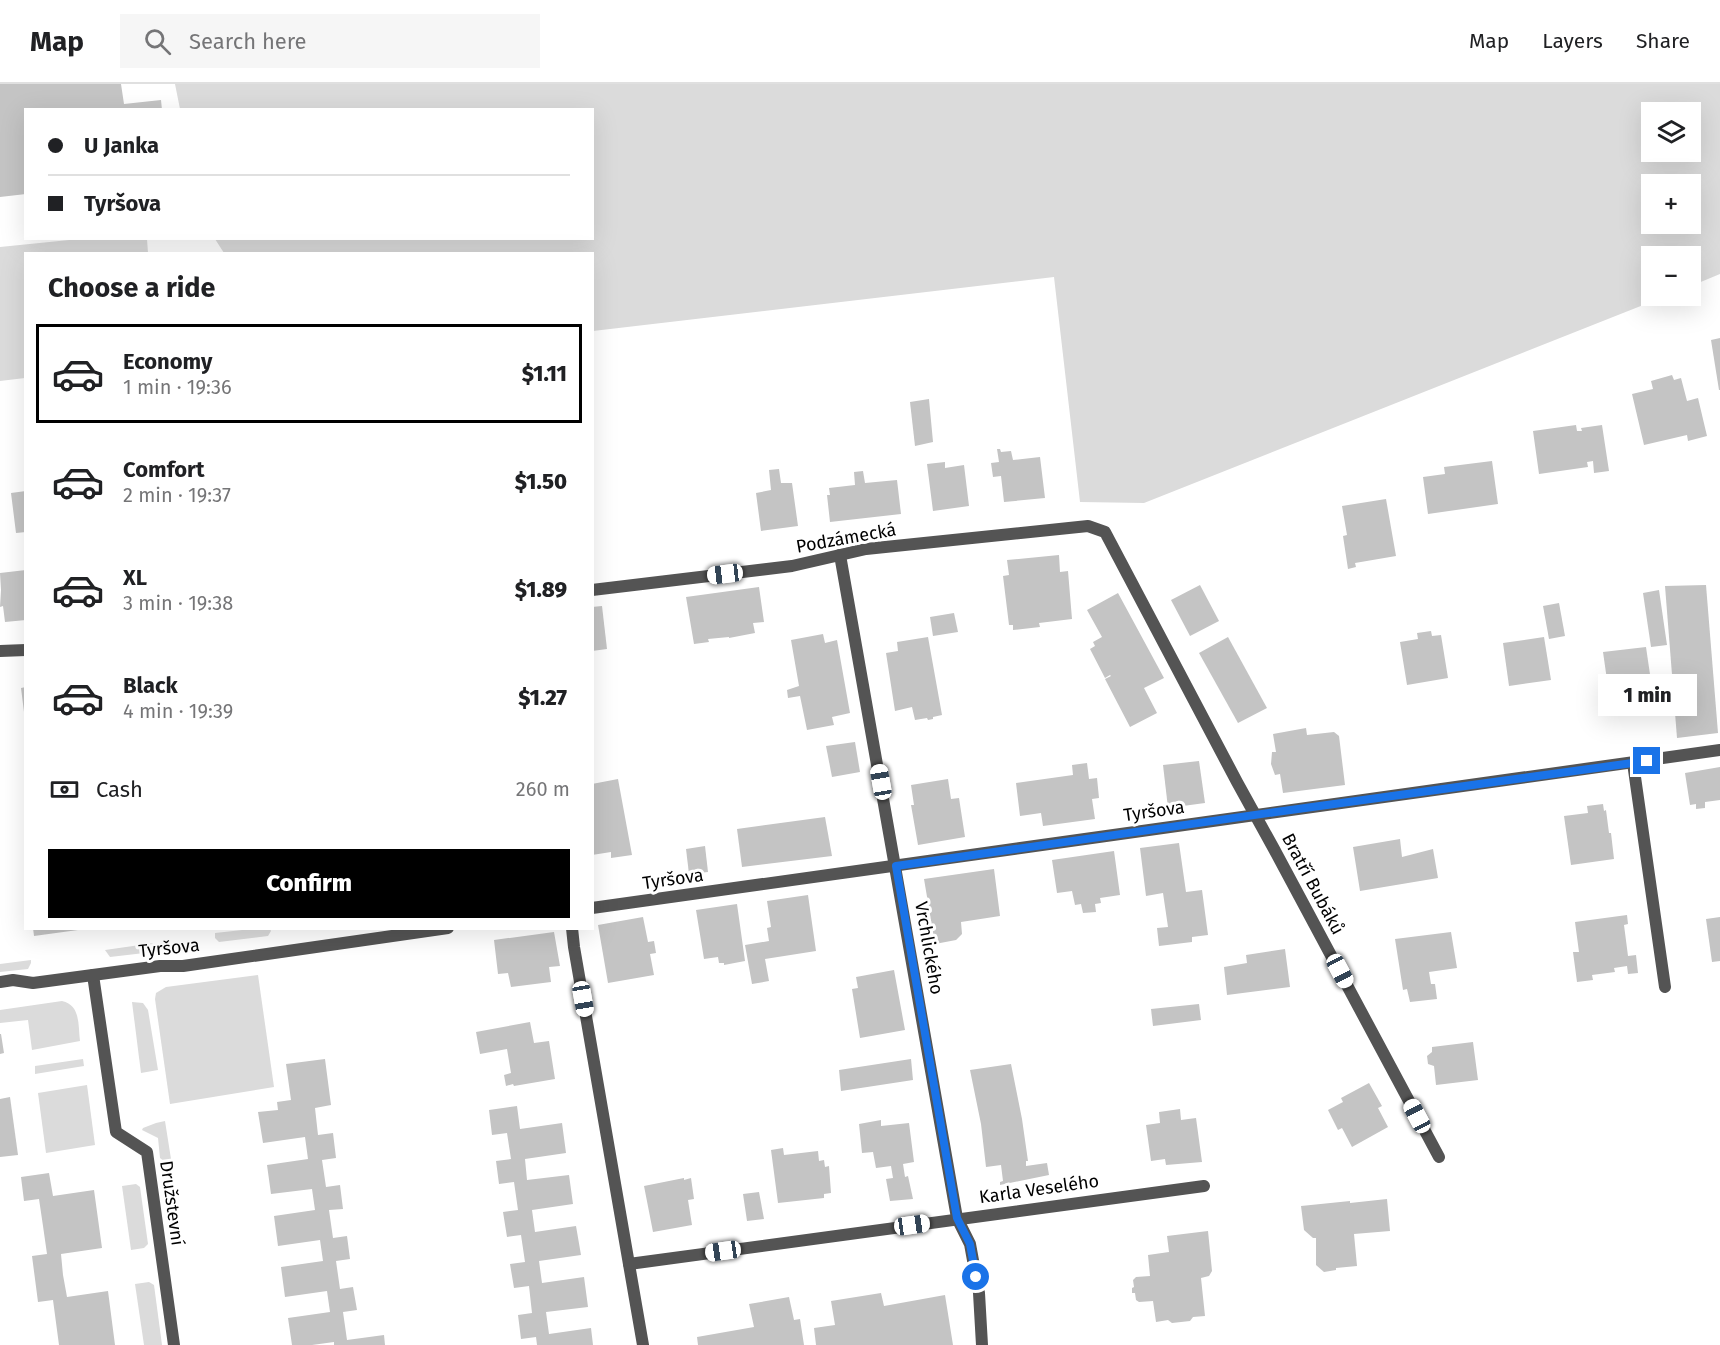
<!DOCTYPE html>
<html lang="en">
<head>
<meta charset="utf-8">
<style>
	body { margin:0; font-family:"Fira Sans",sans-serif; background:#f6f6f6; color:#202124; height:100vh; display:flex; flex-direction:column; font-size:22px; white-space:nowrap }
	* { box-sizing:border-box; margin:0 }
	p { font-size:20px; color:#757577 }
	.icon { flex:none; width:33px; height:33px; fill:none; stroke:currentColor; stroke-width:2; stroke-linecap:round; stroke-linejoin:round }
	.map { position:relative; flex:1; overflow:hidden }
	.side { position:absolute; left:24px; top:168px; width:570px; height:678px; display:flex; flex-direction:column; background:#fff; border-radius:0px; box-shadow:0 6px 24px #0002 }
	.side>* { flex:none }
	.top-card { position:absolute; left:24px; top:24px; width:570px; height:132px; border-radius:0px; box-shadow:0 6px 24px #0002; display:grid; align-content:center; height:132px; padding:0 24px; background:#fff }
	.fabs { position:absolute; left:1641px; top:18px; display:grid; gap:12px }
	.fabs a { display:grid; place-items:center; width:60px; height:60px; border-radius:0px; background:#fff; box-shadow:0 6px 24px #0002; font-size:30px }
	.end { position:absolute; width:27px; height:27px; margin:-14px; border:8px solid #1a73e8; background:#fff; box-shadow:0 0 0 3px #fff }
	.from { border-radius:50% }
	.bubble { position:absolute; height:42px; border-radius:0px; background:#fff; box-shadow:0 6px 24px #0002; font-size:20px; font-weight:800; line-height:42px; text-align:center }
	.car { position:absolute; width:18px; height:36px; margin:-18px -9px; border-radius:8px; box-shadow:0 0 4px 2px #0007; background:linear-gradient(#fff 24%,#345 0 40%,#fff 0 76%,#345 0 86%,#fff 0) }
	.top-card b { display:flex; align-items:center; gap:21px; height:57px; font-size:22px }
	.top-card b+b { border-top:2px solid #e0e0e0 }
	.top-card i { width:15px; height:15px; background:#202124 }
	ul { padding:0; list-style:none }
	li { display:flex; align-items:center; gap:18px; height:99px; margin:0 12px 9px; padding:0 12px; border:3px solid transparent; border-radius:0px }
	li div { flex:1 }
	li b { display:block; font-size:22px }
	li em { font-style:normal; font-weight:800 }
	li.current { border-color:#000 }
	li>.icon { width:54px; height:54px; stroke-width:1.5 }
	h2 { padding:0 24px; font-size:27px; line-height:72px }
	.pay { display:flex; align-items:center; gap:15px; height:66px; padding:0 24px; font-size:22px }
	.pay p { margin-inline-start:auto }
	.action { display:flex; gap:12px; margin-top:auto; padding:12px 24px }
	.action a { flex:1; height:69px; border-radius:0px; background:#000; color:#fff; font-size:24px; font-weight:800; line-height:69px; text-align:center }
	header { display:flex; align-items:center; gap:36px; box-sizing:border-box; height:84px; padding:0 30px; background:#fff; border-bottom:2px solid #e0e0e0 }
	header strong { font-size:28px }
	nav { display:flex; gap:33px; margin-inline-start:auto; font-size:21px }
	.search { width:420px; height:54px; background:#f6f6f6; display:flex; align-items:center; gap:15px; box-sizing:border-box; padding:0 21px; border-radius:0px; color:#757577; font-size:22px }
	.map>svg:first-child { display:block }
	.green { fill:#dbdbdb; fill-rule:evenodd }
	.building { fill:#c4c4c4 }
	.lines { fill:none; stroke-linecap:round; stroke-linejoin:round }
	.street { stroke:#545454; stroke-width:12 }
	.route { stroke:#1a73e8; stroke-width:8 }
	.labels { text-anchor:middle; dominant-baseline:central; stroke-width:6; stroke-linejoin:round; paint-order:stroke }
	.street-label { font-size:18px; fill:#000; stroke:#fff }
</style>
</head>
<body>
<header>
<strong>Map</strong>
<div class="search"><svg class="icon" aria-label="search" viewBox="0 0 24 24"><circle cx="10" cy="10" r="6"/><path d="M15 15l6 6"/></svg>Search here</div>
<nav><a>Map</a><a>Layers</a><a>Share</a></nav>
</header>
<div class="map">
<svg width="1720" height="1261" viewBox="0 0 1720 1261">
	<rect width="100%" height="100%" fill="#fff"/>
	<!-- green -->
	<g class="green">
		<path d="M175 0H1720V190L1691 202 1690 172H1652V212H1666L1144 419 1080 418 1054 193 593 247 592 170 224 169 215 155 592 154V26L180 25ZM1652 28H1690V68H1652ZM1652 100H1690V140H1652Z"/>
		<polygon points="147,155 148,169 26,170 25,294 0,297 0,163 79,155"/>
		<polygon points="260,844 270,845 271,847 268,852 219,858 215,854 215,849"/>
		<polygon points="154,859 155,863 153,868 110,873 105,866"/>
		<polygon points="31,876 31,879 28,885 0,888 0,880"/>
		<polygon points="258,891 274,1003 170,1020 155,915 156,909 166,903"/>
		<path d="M62 917C81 921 78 942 80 957L32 966 28 936 0 939V926Z"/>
		<polygon points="132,918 143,919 148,926 158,986 141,989"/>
		<polygon points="83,975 84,982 35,990 35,982"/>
		<polygon points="87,1001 95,1061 46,1069 38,1009"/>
		<polygon points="165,1037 171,1075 164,1077 160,1074 158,1054 142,1046 143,1044 156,1039"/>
		<polygon points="136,1100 140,1103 148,1160 144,1164 131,1166 122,1102"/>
		<polygon points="149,1198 154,1201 162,1261 144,1261 135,1200"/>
	</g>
	<!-- building -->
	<g class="building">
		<polygon points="0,0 121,0 124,20 161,16 162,26 26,26 26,110 0,113"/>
		<polygon points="1720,254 1720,306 1719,306 1711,256"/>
		<polygon points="1672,291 1674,296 1681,294 1687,317 1698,314 1707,352 1688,357 1687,351 1644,361 1632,310 1653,305 1651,297"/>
		<polygon points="929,315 933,358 915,362 910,318"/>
		<polygon points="1576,341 1577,347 1582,347 1581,344 1602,341 1609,387 1594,389 1593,377 1587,378 1588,383 1539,390 1533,347"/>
		<polygon points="997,365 1000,365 1001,368 1011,367 1013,376 1040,373 1045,414 1004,418 1001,392 993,393 991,379 999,378"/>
		<polygon points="1492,377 1498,420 1428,430 1423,393 1445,390 1444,383"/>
		<polygon points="945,378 945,384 964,381 969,422 933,427 927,380"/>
		<polygon points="779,385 781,399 792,399 798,442 761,447 756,409 771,406 769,386"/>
		<polygon points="863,387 865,399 897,396 901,430 830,438 827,411 830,411 829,404 855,401 854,388"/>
		<polygon points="26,407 26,448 16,449 11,409"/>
		<polygon points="1386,415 1396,472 1355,479 1356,483 1348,485 1343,452 1347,451 1342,422"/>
		<polygon points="1059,471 1060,488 1068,487 1072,535 1039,539 1040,543 1013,546 1013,541 1009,541 1003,492 1009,491 1007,476"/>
		<polygon points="26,486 26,536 5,538 3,522 0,523 1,506 0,489"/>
		<polygon points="1200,501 1219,537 1190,552 1171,516"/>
		<polygon points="1706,501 1718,649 1677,654 1665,502"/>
		<polygon points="759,503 764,538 753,539 755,549 729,554 729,553 708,555 709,558 694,560 686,513"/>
		<polygon points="1659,506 1667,561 1651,563 1643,509"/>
		<polygon points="1118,509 1164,594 1144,604 1157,629 1130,643 1105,595 1111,592 1110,591 1105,594 1090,565 1095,562 1093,558 1102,553 1087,526"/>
		<polygon points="1559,519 1565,552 1549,555 1543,522"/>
		<polygon points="602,522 607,565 592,567 592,523"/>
		<polygon points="954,529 958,548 933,552 930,533"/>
		<polygon points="1431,547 1432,552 1441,551 1448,594 1407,601 1400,558 1418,555 1417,549"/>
		<polygon points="823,550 825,559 837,556 850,629 832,633 834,641 807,646 800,612 788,614 787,606 799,602 791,556"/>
		<polygon points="928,553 942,631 933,633 933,635 928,636 927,634 915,636 912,623 895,627 886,569 898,567 897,558"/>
		<polygon points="1228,553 1267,624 1238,639 1199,569"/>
		<polygon points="1544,553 1551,596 1509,602 1503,559"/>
		<polygon points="1646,563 1652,604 1609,610 1603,568"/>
		<polygon points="26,603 26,628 24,628 21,604"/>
		<polygon points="1306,644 1307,651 1334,648 1339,652 1345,701 1283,709 1280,690 1275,691 1271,680 1272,668 1276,668 1273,650"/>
		<polygon points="855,658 860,688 832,693 826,662"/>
		<polygon points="1199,677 1205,719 1168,724 1163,681"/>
		<polygon points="1087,679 1089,695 1097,694 1099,714 1092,715 1095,735 1043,742 1041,729 1020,732 1016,699 1073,691 1072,681"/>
		<polygon points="1720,683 1720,716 1705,718 1705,724 1696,725 1696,720 1690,721 1685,689"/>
		<polygon points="618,695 632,771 611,774 611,768 592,771 592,700"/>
		<polygon points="948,695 951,715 959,714 965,753 918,761 911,721 914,721 911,701"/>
		<polygon points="1603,720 1604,727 1606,726 1609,749 1611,749 1614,775 1571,781 1564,732 1588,729 1587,722"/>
		<polygon points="825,733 832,772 742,783 737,745"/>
		<polygon points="1400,755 1402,773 1433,765 1438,794 1360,807 1353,763"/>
		<polygon points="1179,759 1186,808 1202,806 1208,851 1192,853 1192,858 1159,862 1157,844 1168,843 1163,809 1146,812 1140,764"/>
		<polygon points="705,762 708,788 689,790 686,765"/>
		<polygon points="1114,767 1120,811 1100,814 1101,819 1095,820 1096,828 1083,829 1081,820 1075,821 1072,807 1057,809 1052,776"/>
		<polygon points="994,785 1000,832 961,838 962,850 956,856 935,860 924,795"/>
		<polygon points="808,811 816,867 765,875 769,897 752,900 745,861 769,857 767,844 771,843 767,817"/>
		<polygon points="737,820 745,877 724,881 724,879 719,879 718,873 704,875 696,826"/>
		<polygon points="1627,831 1628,840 1624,841 1628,872 1636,871 1638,889 1628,890 1627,882 1614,884 1615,888 1592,891 1593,896 1577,898 1573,868 1579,868 1575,838"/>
		<polygon points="643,833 648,858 654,857 656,869 650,870 654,891 608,899 598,841"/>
		<polygon points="1720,833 1720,877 1712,878 1706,835"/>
		<polygon points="33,844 78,844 78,846 34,852"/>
		<polygon points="554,848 560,882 549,883 551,898 511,903 508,889 498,890 494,856"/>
		<polygon points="1451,848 1457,884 1429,888 1431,900 1435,900 1437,915 1410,918 1407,905 1403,906 1395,855"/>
		<polygon points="1285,865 1290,903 1227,911 1224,883 1247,879 1246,871"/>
		<polygon points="894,886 905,946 860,954 852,905 858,904 856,893"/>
		<polygon points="1199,920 1201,936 1153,942 1151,925"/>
		<polygon points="530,938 534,959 549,957 555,995 514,1002 513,1000 506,1002 504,991 511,989 507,965 480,970 476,948"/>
		<polygon points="0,950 1,950 4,969 0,970"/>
		<polygon points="1473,958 1478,996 1436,1001 1434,982 1428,980 1427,972 1432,968 1432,963"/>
		<polygon points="325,975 331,1021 315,1024 318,1051 333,1049 336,1074 322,1076 326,1103 340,1101 343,1125 329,1126 333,1154 347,1152 350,1175 336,1177 340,1205 353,1203 357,1226 343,1228 347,1256 384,1251 385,1261 334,1261 334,1258 312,1261 292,1261 288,1234 330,1228 327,1207 285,1213 281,1183 323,1177 320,1156 278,1162 274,1132 315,1126 312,1105 271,1110 267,1081 308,1075 305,1053 263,1059 258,1028 278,1026 277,1018 291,1016 286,980"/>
		<polygon points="911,975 913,996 841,1007 839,986"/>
		<polygon points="1011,980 1022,1035 1028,1077 1026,1077 1026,1082 1047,1079 1049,1091 1000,1101 1000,1098 1003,1097 1001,1081 986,1083 981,1040 970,986"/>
		<polygon points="1369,999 1382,1022 1378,1024 1388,1043 1352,1063 1342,1044 1338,1046 1328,1026 1343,1018 1341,1014"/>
		<polygon points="10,1013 18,1071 0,1073 0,1015"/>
		<polygon points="517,1022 520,1045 562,1039 566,1069 525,1075 527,1096 569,1091 573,1120 532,1126 535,1148 576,1142 581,1171 539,1177 542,1199 584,1193 588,1223 546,1228 549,1250 591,1244 593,1261 537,1261 536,1253 521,1255 518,1231 532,1229 529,1202 514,1204 510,1180 525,1178 521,1151 507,1153 503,1128 518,1126 514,1098 499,1100 496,1077 511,1075 507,1049 492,1051 489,1026"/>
		<polygon points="1180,1025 1181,1036 1196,1034 1202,1078 1166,1081 1165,1075 1151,1077 1146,1041 1160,1039 1159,1028"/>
		<polygon points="881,1036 881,1042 909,1039 914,1078 903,1080 905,1093 908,1092 913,1115 890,1117 886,1095 893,1094 891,1082 876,1084 873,1068 862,1069 859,1040"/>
		<polygon points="783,1064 784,1071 818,1067 819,1077 824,1076 825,1083 829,1082 831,1109 824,1110 824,1114 778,1119 771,1066"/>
		<polygon points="49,1089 53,1112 94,1106 102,1164 61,1170 63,1191 67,1213 108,1207 115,1261 59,1261 53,1216 38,1218 32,1172 47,1170 43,1142 39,1115 24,1117 21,1093"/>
		<polygon points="684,1094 684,1096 691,1094 694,1115 688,1116 692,1141 653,1148 644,1102"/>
		<polygon points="759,1108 764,1135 747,1137 743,1110"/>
		<polygon points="1387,1115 1390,1147 1354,1150 1357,1182 1336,1184 1336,1186 1324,1188 1316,1181 1316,1154 1313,1154 1304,1146 1301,1122 1350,1117 1350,1119"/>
		<polygon points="1208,1147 1212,1187 1209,1192 1201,1194 1205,1232 1193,1233 1190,1237 1172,1239 1168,1236 1156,1238 1153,1217 1139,1218 1136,1216 1135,1209 1132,1209 1132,1204 1134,1203 1133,1196 1136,1193 1150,1192 1148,1171 1169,1168 1167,1152"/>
		<polygon points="881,1209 884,1222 945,1211 953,1261 816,1261 814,1244 835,1241 831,1217"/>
		<polygon points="789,1213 794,1236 800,1235 804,1261 698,1261 697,1253 754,1243 749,1220"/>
	</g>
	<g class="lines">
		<!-- street -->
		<g class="street">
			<polyline points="840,471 957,1134 970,1160 979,1209 982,1261"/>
			<polyline points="592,506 792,482 866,465 1088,442 1105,448 1237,698 1274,765 1439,1073"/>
			<polyline points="0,567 26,566"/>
			<polyline points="1633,679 1665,903"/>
			<polyline points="592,824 1720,666"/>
			<polyline points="572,844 574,863 643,1261"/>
			<polyline points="93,891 116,1048 147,1068 174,1261"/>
			<polyline points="0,898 13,896 33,899 160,882 183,882 448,844"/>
			<polyline points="629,1180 1204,1102"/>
		</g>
	</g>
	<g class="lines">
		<!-- route -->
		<polyline class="route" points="976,1193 970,1160 957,1134 896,782 1276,728 1647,677"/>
	</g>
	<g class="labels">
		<!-- street labels -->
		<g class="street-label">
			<text transform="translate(846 454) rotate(-10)">Podzámecká</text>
			<text transform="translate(1154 727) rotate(-8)">Tyršova</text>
			<text transform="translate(673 795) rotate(-8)">Tyršova</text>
			<text transform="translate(1313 800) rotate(62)">Bratří Bubáků</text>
			<text transform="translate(169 864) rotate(-6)">Tyršova</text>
			<text transform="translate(929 864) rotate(80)">Vrchlického</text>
			<text transform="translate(1039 1105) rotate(-8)">Karla Veselého</text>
			<text transform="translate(172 1119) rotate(82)">Družstevní</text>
		</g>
	</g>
</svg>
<div class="fabs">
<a><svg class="icon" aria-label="layers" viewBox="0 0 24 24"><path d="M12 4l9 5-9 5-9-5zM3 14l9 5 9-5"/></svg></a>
<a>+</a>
<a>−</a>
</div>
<i class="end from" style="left:976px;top:1193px"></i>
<i class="end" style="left:1647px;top:677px"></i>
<div class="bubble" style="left:1598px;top:590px;width:99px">1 min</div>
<i class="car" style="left:725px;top:490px;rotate:263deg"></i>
<i class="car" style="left:881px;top:698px;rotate:350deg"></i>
<i class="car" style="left:1340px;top:887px;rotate:152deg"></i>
<i class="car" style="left:583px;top:915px;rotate:170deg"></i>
<i class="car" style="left:1417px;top:1032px;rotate:332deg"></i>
<i class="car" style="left:912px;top:1141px;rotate:82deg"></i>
<i class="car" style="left:723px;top:1167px;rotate:262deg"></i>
<div class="top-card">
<b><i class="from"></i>U Janka</b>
<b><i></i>Tyršova</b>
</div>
<section class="side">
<h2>Choose a ride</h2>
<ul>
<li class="current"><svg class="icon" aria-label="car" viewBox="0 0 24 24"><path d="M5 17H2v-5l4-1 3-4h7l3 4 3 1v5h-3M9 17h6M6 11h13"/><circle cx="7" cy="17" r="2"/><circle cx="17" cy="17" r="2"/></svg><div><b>Economy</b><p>1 min · 19:36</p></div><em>$1.11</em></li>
<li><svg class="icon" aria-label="car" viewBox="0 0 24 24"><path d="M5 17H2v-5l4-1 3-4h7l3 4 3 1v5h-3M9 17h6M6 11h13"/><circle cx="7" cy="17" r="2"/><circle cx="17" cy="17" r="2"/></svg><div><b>Comfort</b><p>2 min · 19:37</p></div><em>$1.50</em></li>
<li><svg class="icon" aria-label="car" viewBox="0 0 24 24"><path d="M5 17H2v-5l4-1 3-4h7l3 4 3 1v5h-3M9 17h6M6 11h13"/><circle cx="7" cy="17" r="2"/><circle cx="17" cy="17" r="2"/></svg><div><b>XL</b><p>3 min · 19:38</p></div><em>$1.89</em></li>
<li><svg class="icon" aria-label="car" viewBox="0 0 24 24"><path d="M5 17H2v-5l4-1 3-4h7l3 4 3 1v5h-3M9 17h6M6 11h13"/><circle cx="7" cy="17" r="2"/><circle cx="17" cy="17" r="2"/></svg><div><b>Black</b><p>4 min · 19:39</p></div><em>$1.27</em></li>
</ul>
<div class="pay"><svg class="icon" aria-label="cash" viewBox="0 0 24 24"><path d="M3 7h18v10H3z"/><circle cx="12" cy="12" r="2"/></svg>Cash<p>260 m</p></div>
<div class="action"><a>Confirm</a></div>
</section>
</div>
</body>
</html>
